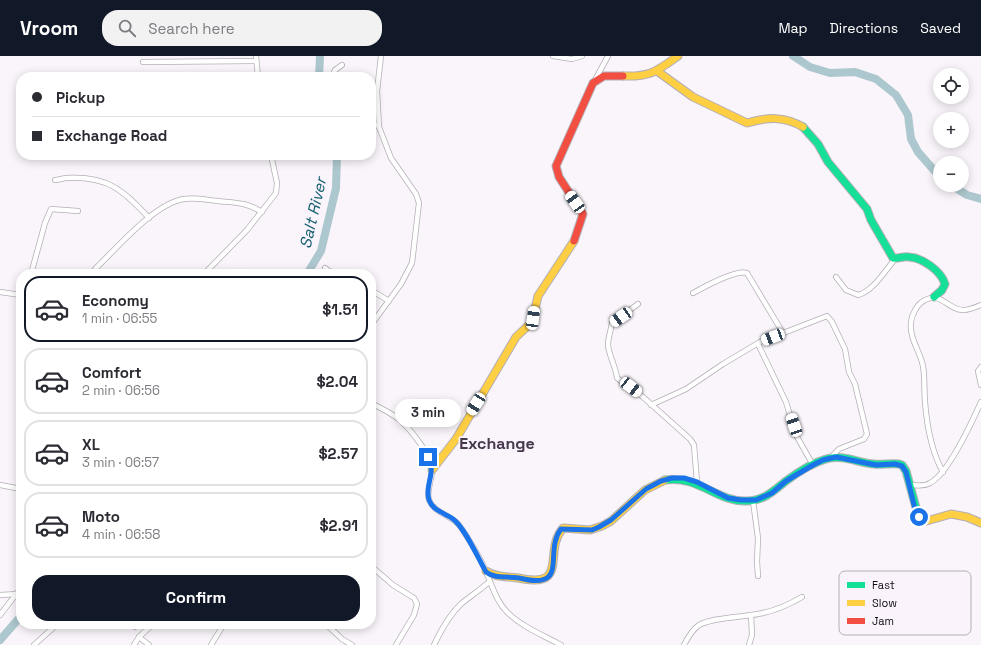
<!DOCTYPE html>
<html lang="en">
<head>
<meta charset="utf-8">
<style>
	body { margin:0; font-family:"Space Grotesk",sans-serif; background:#f2f2f3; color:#2b2b33; height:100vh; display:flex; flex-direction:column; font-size:15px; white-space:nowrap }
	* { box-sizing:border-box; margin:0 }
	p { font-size:13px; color:#7c7c81 }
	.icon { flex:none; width:22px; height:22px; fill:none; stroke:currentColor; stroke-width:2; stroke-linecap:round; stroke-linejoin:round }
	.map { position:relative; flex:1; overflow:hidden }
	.details { position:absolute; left:16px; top:213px; width:360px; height:360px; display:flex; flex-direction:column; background:#fff; border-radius:16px; box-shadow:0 2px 10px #0003 }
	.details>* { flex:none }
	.hud { position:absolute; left:16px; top:16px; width:360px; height:88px; border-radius:16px; box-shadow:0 2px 10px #0003; display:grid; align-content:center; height:88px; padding:0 16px; background:#fff }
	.buttons { position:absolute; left:933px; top:12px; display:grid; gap:8px }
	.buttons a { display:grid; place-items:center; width:36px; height:36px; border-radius:50%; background:#fff; box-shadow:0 2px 10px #0003; font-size:20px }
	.end { position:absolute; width:18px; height:18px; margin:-9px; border:5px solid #1a73e8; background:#fff; box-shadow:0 0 0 2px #fff }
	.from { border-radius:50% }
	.bubble { position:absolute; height:28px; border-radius:14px; background:#fff; box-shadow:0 2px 10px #0003; font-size:13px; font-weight:800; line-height:28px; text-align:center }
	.car { position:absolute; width:12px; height:24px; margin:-12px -6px; border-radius:5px; box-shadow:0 0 3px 1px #0007; background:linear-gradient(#fff 24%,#345 0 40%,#fff 0 76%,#345 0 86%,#fff 0) }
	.hud b { display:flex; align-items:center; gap:14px; height:38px; font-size:15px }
	.hud b+b { border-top:1px solid #e1e1e2 }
	.hud i { width:10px; height:10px; background:#2b2b33 }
	ul { padding:7px 0 0; list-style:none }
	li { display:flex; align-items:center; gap:12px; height:66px; margin:0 8px 6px; padding:0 8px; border:2px solid #e1e1e2; border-radius:16px }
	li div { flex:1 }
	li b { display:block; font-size:15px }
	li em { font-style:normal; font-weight:800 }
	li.active { border-color:#111827 }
	li>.icon { width:36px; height:36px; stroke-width:1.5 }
	.action { display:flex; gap:8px; margin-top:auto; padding:8px 16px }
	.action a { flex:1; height:46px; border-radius:16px; background:#111827; color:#fff; font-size:16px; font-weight:800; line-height:46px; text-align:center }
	header { display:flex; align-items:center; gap:24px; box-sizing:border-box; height:56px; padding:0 20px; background:#111827; color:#fff }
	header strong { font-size:19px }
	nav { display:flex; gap:22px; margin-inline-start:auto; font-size:14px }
	.search { width:280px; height:36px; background:#f2f2f3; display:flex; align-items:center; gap:10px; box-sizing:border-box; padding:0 14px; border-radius:16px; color:#7c7c81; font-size:15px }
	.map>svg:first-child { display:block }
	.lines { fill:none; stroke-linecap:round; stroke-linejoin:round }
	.river { stroke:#adc7ce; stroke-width:8 }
	.street-casing { stroke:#b4afb6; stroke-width:6 }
	.fast-casing { stroke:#b4afb6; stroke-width:9 }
	.slow-casing { stroke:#b4afb6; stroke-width:9 }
	.jam-casing { stroke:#b4afb6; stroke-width:9 }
	.street { stroke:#fefefe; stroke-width:4.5 }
	.fast { stroke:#16e098; stroke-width:7 }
	.slow { stroke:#ffcf43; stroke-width:7 }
	.jam { stroke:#f24e42; stroke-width:7 }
	.route { stroke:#1a73e8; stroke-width:5 }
	.labels { text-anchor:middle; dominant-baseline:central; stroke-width:3.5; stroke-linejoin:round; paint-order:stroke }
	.water-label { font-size:16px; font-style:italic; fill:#12606d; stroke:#faf3fc }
	.neighbourhood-label { font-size:16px; font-weight:bold; fill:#45384a; stroke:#faf3fc }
	.key { fill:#faf3fc; stroke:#b4adb6; stroke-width:1 }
	.key-label { font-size:11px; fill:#110b13 }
</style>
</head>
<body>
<header>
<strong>Vroom</strong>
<div class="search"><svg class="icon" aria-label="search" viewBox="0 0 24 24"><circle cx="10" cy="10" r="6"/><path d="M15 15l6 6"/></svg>Search here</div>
<nav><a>Map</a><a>Directions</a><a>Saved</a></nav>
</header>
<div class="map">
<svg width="981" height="589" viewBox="0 0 981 589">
	<rect width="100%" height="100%" fill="#f9f5fa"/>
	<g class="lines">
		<!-- river -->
		<g class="river">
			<polyline points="793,0 810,11 830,17 855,16 876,23 896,39 908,59 911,83 918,96 940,121"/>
			<polyline points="319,21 320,0"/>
			<polyline points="951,129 967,139 981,143"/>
			<polyline points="307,218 321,195 336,132 337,99"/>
			<polyline points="0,584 21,560"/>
		</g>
		<!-- street casing -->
		<g class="street-casing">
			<g id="street">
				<polyline points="256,0 258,21"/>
				<polyline points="553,0 572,3 582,0"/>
				<polyline points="143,6 256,5"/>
				<polyline points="332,21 335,14 342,9"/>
				<polyline points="595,24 608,0"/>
				<polyline points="371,70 378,69"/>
				<path d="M55 124C59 124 63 122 67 122 108 120 123 134 149 162"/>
				<polyline points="325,212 333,218"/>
				<polyline points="31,218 45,167 51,153 78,155"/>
				<path d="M92 218 96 212C117 192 155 147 184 143 195 141 207 144 218 145 236 147 246 146 262 156"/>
				<polyline points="204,218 247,174 276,137 277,127 271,99"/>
				<polyline points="238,218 240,216"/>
				<path d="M836 221 846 234 858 239C873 235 885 215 895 203"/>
				<polyline points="371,234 389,245"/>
				<polyline points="0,236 21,239"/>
				<path d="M693 237C704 231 736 213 747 217L783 277"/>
				<path d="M638 248 612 267C611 274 608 282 608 289 609 300 616 311 617 322L643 341 690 383 694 389 697 426"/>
				<polyline points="371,269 401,228 412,207 419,147 416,138 391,102 379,71 377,35 381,0"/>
				<polyline points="758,288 786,346 796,379 813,409"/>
				<polyline points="981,311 978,315 981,329"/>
				<path d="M371 347C381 352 391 357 400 364 410 373 433 401 432 414 432 424 426 435 429 444 434 457 451 459 459 469 466 478 482 505 486 516 492 529 496 545 507 556 522 571 543 579 561 589"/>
				<polyline points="651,349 686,333 723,308 760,286 827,260 832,266 845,293 849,316 855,328 867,378 864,383 839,393 830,402"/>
				<path d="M943 416C931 395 927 371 925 346 924 334 925 322 923 310 920 295 909 282 911 266 912 258 917 248 925 244 941 235 949 255 964 254 969 254 976 251 981 249"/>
				<polyline points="0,429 21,433"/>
				<path d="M909 429C917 429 924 431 930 427 948 418 972 366 981 346"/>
				<polyline points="753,445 758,482 757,506 758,520"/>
				<polyline points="371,510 393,529 414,542 417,548 414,559 396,589"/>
				<polyline points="0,539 18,538"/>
				<polyline points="0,559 21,532"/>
				<polyline points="132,568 135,571"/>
				<polyline points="326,568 342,583 352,589"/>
				<polyline points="139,581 149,589"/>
				<polyline points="34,589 53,572"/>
				<polyline points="134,589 139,581 153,568"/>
				<polyline points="211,589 224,568"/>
				<path d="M434 589C441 574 450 558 462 547 471 540 481 533 489 526"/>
				<path d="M684 589C688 581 692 574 699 569 712 561 747 561 763 557 777 554 790 548 802 541"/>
				<polyline points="749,589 752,579 751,559"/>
			</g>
		</g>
		<!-- fast casing -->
		<g class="fast-casing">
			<g id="fast">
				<path d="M803 71 818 88 828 106 867 153 871 164 893 202C898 203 903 200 909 201 923 202 941 215 945 228L942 234 934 241"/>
				<path d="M665 424C698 419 717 446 746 445 764 445 773 435 786 425 798 416 812 407 826 403 843 398 858 407 874 408 882 409 890 407 899 408L902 409 906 415 918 459"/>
			</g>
		</g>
		<!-- slow casing -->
		<g class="slow-casing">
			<g id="slow">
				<path d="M657 15 693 41 747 67C767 61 784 60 803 71"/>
				<path d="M623 20C651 21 657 15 678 0"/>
				<polyline points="432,414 456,383 516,281 532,266 538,240 574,185"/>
				<polyline points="918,459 923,466 951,458 967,461 981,467"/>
				<path d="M486 515C496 522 507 520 518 522 571 533 542 496 563 472L590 474 602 470 611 465 645 434 665 424"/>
			</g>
		</g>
		<!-- jam casing -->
		<g class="jam-casing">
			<polyline id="jam" points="574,185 583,158 559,121 556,110 593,27 604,20 623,20"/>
		</g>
		<!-- street -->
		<use href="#street" class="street"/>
		<!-- fast -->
		<use href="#fast" class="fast"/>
		<!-- slow -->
		<use href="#slow" class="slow"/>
		<!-- jam -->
		<use href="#jam" class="jam"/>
	</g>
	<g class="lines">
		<!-- route -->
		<path class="route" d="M428 401C437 417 424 429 429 444 433 455 445 457 453 463 465 472 478 502 486 516 495 523 507 520 519 522 571 535 543 496 561 473L592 474 599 471 611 464 646 433 661 425 672 422H684L697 426 728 442 741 444H756L772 437 786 425 813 409 823 404 836 401 876 409 895 408 902 410 906 416 915 453 919 461"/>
	</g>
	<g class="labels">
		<!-- water labels -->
		<g class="water-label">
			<text transform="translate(313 157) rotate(-77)">Salt River</text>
		</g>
		<!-- neighbourhood labels -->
		<g class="neighbourhood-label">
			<text x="497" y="387">Exchange</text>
		</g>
	</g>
	<!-- legend -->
	<rect x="839" y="515" width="132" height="64" rx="6" class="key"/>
	<rect x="847" y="526" width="18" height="6" fill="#16e098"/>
	<rect x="847" y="544" width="18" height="6" fill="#ffcf43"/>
	<rect x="847" y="562" width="18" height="6" fill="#f24e42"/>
	<g class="key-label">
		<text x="872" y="533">Fast</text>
		<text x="872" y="551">Slow</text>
		<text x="872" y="569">Jam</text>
	</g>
</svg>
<div class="buttons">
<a><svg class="icon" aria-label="locate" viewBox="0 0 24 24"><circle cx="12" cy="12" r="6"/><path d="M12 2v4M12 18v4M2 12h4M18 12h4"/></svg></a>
<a>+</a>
<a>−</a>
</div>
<i class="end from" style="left:919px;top:461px"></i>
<i class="end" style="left:428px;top:401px"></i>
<div class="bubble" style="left:395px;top:343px;width:66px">3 min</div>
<i class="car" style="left:575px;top:146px;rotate:325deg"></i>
<i class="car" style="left:621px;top:261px;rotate:235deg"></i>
<i class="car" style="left:533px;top:262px;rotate:8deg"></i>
<i class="car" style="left:773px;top:281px;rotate:249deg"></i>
<i class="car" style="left:631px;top:331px;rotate:128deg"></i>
<i class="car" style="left:476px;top:348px;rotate:212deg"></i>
<i class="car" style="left:794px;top:369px;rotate:342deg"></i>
<div class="hud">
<b><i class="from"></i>Pickup</b>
<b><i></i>Exchange Road</b>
</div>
<section class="details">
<ul>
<li class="active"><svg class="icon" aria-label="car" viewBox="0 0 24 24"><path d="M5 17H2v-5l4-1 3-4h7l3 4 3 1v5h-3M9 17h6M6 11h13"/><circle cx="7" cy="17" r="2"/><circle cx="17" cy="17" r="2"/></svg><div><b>Economy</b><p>1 min · 06:55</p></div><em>$1.51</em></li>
<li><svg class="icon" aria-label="car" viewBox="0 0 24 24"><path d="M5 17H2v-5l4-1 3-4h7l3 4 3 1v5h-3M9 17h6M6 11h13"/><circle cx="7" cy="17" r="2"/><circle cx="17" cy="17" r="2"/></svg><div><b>Comfort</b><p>2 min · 06:56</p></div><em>$2.04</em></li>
<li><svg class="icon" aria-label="car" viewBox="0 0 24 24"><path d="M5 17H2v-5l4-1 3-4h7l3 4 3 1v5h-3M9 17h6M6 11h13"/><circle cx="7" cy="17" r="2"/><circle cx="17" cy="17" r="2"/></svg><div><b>XL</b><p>3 min · 06:57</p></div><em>$2.57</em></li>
<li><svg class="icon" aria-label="car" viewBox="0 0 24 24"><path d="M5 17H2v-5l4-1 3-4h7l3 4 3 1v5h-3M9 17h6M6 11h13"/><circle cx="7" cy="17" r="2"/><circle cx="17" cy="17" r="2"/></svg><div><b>Moto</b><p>4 min · 06:58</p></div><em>$2.91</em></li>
</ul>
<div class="action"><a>Confirm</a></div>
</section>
</div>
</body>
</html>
